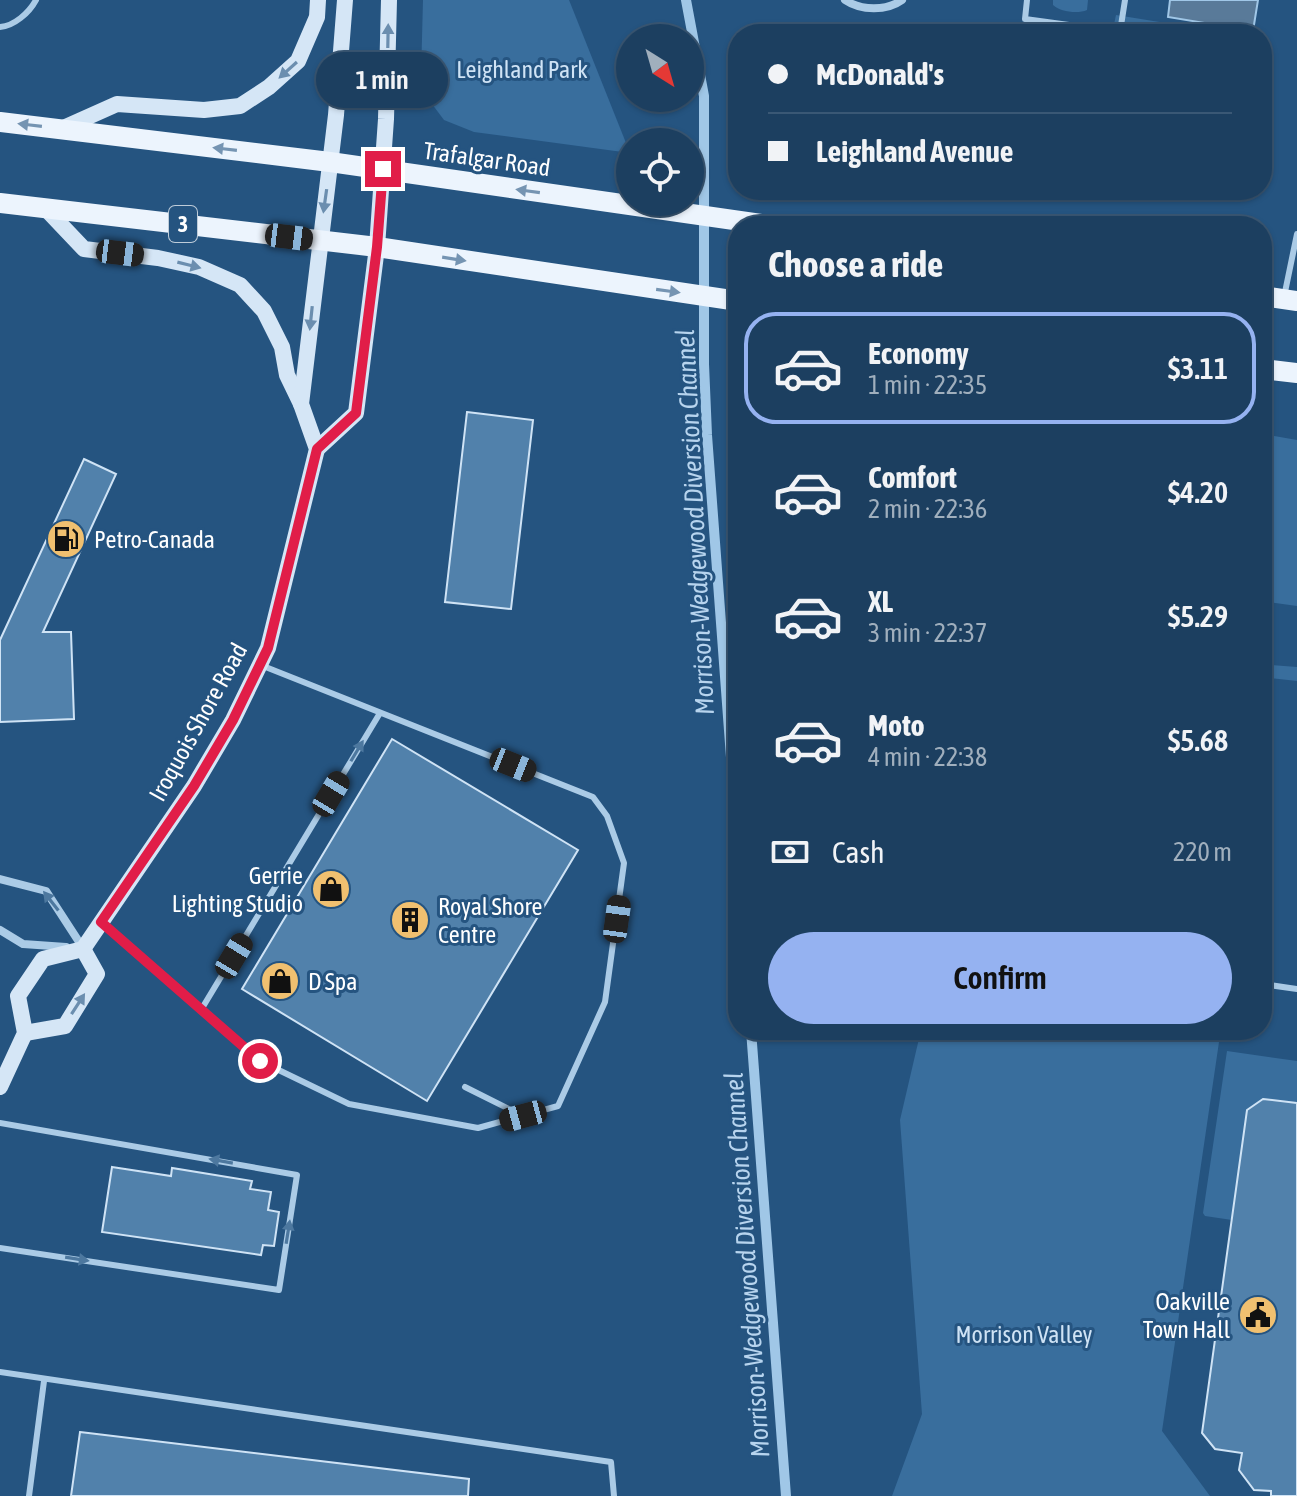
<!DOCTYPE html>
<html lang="en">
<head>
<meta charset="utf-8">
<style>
	body { margin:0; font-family:"Asap Condensed",sans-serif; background:#254666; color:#f1f3f6; height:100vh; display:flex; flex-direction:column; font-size:30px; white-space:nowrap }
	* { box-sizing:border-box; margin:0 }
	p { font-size:26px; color:#a0afbd }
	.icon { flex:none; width:44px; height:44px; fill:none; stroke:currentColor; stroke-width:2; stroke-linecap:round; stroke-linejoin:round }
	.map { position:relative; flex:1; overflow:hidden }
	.sheet { position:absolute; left:728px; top:216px; width:544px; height:824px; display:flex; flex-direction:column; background:#1c3f60; border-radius:32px; box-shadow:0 2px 6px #0004,0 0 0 2px #3a5875 }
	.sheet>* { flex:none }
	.banner { position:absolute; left:728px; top:24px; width:544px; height:176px; border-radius:32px; box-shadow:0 2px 6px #0004,0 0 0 2px #3a5875; display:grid; align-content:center; height:176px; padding:0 40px; background:#1c3f60 }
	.needle { width:52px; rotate:143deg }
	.buttons { position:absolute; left:616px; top:24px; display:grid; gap:16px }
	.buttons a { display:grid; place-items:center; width:88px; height:88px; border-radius:50%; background:#1c3f60; box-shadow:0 2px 6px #0004,0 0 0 2px #3a5875; font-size:40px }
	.end { position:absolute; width:36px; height:36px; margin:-18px; border:10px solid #e11d48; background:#fff; box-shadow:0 0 0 4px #fff }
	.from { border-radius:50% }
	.bubble { position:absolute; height:56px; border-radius:28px; background:#1c3f60; box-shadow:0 2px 6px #0004,0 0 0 2px #3a5875; font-size:26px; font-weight:600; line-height:56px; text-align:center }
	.car { position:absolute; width:24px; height:48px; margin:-24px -12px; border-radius:10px; box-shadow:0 0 6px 2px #0007; background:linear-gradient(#222 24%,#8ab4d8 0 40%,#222 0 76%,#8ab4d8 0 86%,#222 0) }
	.banner b { display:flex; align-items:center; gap:28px; height:76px; font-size:30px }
	.banner b+b { border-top:2px solid #3a5875 }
	.banner i { width:20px; height:20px; background:#f1f3f6 }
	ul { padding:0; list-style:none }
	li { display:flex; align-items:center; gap:24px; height:112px; margin:0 16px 12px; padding:0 24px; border:4px solid transparent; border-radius:32px }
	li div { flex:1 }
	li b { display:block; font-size:30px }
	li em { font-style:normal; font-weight:600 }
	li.selected { border-color:#95b2f1 }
	li>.icon { width:72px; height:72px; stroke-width:1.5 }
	h2 { padding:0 40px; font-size:36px; line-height:96px }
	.pay { display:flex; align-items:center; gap:20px; height:88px; padding:0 40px; font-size:30px }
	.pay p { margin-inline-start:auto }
	.button { display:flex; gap:16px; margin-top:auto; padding:16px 40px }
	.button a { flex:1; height:92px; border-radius:48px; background:#95b2f1; color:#111; font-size:32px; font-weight:600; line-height:92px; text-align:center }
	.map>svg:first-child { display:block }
	.green { fill:#396e9d }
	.water { fill:#597a99; stroke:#a0c7e7; stroke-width:2 }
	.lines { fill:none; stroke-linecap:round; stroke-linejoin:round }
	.stream { stroke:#a0c7e7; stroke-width:10 }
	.building { fill:#5181ab; stroke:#cfe3f5; stroke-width:2 }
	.lane { stroke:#abcbe6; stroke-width:6 }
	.street { stroke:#abcbe6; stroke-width:8 }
	.secondary { stroke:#d5e6f6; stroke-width:16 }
	.primary { stroke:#ecf4fd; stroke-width:20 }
	.oneway { fill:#6b8eaf }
	.oneway2 { fill:#7594b2 }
	.oneway3 { fill:#4d789f }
	.route { stroke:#e11d48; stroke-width:10 }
	.labels { text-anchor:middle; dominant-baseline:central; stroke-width:6; stroke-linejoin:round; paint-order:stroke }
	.shield { fill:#255480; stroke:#beccd9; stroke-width:2 }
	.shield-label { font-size:22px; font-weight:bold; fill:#fff }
	.park-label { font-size:24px; fill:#cfe3f5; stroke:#255480 }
	.street-label { font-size:24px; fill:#fff; stroke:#255480 }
	.poi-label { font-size:24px; fill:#fff; stroke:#255480; text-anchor:start }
	.water-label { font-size:26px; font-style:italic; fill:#b7d4ee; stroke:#255480 }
</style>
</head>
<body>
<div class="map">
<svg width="1297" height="1496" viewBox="0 0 1297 1496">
	<rect width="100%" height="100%" fill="#255480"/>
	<!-- green -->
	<g class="green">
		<polygon points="423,0 569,0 630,153 474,132 444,120 432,104 421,77"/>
		<path d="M1053 0H1088L1087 10C1078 14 1060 12 1053 5Z"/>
		<polygon points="1116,15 1234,34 1112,34"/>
		<polygon points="1262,434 1297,440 1297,606 1262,601"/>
		<polygon points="1271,665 1297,667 1297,681 1262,677 1262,668"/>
		<polygon points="921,1030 1210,1030 1219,1042 1162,1431 1210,1496 892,1496 922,1414 900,1120"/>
		<polygon points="1227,1051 1297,1061 1297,1103 1263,1099 1247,1111 1232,1220 1205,1216 1203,1213"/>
	</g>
	<!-- water -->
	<polygon class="water" points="1170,0 1258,0 1253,31 1168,17"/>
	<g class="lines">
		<!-- stream -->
		<g class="stream">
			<polyline points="686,0 704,96 704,364 707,435 738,851"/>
			<polyline points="751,1030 786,1496"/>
		</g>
	</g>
	<!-- building -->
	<g class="building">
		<polygon points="467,412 533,420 511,609 445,602"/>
		<polygon points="84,459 116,474 43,632 71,632 74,719 0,722 0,640"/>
		<polygon points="392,739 578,850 427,1101 242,989"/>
		<polygon points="1263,1099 1297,1103 1297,1496 1271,1496 1271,1491 1254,1490 1239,1470 1242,1453 1215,1449 1202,1433 1247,1110"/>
		<polygon points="112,1167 171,1176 172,1168 252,1181 250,1189 271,1192 268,1210 279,1212 274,1246 263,1245 261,1255 102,1232"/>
		<polygon points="80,1432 469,1479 468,1496 71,1496"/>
	</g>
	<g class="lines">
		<!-- lane -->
		<g class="lane">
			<polyline points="1027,0 1025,19 1120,32 1125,0"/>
			<path d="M0 27C14 26 29 13 36 0"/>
			<polyline points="1284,297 1297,234"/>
			<polyline points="103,924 260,1061 349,1104 478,1128 558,1106 605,1002 624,863 607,816 593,797 263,666"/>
			<polyline points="1262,984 1297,989"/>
			<polyline points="201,1010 380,713"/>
			<polyline points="465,1087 523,1116"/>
			<polyline points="0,1123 297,1175 279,1290 0,1248"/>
			<polyline points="0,1372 611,1462 614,1496"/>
			<polyline points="29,1496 44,1381"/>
		</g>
		<!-- street -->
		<g class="street">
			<path d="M845 0C861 11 887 11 902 0"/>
			<polyline points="0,879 46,891 83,948"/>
			<polyline points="0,930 23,944 66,947"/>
		</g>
		<!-- secondary -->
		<g class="secondary">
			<polyline points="61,129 117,104 204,110 240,106 269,87 298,61 317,17 318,0"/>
			<polyline points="46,209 84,249 158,258 199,267 240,285 264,311 282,347 287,375 301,404"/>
			<polyline points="317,449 356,413 377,247 386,119 389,0"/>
			<polyline points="25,1033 65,1026 97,974 83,949"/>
			<polyline points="0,1087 25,1033 18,996 43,959 83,949 194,786 233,720 268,648 317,449 301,404 336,115 345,0"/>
		</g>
		<!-- primary -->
		<g class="primary">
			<polyline points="0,122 330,162 776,226"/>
			<polyline points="0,203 377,247 738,301"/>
			<polyline points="1262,296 1297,301"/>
			<polyline points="1262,369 1297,373"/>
		</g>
	</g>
	<!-- one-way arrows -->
	<defs><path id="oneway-solid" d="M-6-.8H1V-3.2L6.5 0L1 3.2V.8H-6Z" transform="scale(2)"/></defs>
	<g class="oneway">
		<use href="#oneway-solid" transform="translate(388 36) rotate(-89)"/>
		<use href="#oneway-solid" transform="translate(288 70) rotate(138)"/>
		<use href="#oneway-solid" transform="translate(325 201) rotate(98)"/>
		<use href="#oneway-solid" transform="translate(189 265) rotate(14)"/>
		<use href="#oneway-solid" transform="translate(311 318) rotate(96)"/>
		<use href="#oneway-solid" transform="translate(78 1004) rotate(-57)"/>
	</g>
	<g class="oneway2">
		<use href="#oneway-solid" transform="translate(30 125) rotate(-173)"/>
		<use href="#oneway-solid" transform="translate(225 149) rotate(-173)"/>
		<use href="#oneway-solid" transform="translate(528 191) rotate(-172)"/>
		<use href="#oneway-solid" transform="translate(454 259) rotate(9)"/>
		<use href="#oneway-solid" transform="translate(668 291) rotate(8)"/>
	</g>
	<g class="oneway3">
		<use href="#oneway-solid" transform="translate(357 751) rotate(-59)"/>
		<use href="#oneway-solid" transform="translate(51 901) rotate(-128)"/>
		<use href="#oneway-solid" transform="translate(221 1161) rotate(-170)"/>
		<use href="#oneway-solid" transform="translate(288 1232) rotate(-81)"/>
		<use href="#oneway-solid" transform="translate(77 1259) rotate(9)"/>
	</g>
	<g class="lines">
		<!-- route -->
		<polyline class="route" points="260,1061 101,922 194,786 233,720 268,648 317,449 356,413 377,247 383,169"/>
	</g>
	<!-- icons -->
	<defs>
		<g id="fuel-disc" transform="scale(2)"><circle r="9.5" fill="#f0c070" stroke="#255480"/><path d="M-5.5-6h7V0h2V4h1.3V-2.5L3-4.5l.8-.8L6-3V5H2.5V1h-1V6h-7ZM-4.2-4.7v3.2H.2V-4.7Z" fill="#111"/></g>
		<g id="shop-disc" transform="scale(2)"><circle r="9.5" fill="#f0c070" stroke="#255480"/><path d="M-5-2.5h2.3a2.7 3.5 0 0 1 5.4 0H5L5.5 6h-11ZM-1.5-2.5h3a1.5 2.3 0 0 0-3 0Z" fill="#111"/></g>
		<g id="building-disc" transform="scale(2)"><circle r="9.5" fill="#f0c070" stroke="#255480"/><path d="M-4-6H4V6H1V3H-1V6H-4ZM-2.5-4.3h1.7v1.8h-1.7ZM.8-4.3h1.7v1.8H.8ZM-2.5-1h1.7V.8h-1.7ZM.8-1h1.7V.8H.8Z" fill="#111"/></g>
		<g id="civic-disc" transform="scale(2)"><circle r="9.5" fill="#f0c070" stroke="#255480"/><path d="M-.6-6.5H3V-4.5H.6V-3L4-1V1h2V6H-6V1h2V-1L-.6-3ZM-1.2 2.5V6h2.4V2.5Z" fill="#111"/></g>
	</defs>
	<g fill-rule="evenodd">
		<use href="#fuel-disc" x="66" y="539"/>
		<use href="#shop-disc" x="331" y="889"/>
		<use href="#building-disc" x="410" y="920"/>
		<use href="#shop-disc" x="280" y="981"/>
		<use href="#civic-disc" x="1258" y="1315"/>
	</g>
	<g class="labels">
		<!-- shield labels -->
		<rect class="shield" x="169" y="206" width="28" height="36" rx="6"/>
		<g class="shield-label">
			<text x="183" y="224">3</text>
		</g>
		<!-- park labels -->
		<g class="park-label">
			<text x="522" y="69">Leighland Park</text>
			<text x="1024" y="1334">Morrison Valley</text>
		</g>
		<!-- street labels -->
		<g class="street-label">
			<text transform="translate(487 159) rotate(8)">Trafalgar Road</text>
			<text transform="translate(198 722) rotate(-61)">Iroquois Shore Road</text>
		</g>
		<!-- poi labels -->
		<g class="poi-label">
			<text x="94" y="539">Petro-Canada</text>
			<text x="303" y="875" text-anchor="end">Gerrie<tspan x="303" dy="28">Lighting Studio</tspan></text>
			<text x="438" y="906">Royal Shore<tspan x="438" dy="28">Centre</tspan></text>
			<text x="308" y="981">D Spa</text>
			<text x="1230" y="1301" text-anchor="end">Oakville<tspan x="1230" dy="28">Town Hall</tspan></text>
		</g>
		<!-- water labels -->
		<g class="water-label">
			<text transform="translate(695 522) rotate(-93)">Morrison-Wedgewood Diversion Channel</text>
			<text transform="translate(747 1265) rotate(-94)">Morrison-Wedgewood Diversion Channel</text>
		</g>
	</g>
</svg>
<div class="buttons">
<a><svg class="needle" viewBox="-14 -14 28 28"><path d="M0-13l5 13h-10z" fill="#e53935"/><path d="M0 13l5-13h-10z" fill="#a0afbd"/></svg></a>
<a><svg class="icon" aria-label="locate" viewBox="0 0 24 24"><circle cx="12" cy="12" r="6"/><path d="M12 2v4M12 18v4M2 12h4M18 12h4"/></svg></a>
</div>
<i class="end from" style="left:260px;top:1061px"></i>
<i class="end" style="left:383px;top:169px"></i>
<div class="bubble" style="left:316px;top:52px;width:132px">1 min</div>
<i class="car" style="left:289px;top:237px;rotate:97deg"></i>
<i class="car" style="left:120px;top:253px;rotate:97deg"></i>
<i class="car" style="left:513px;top:765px;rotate:112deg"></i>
<i class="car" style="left:331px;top:794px;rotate:31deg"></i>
<i class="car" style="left:617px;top:919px;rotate:8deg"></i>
<i class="car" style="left:234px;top:956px;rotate:31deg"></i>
<i class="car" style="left:523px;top:1116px;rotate:255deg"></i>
<div class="banner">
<b><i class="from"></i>McDonald's</b>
<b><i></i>Leighland Avenue</b>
</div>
<section class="sheet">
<h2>Choose a ride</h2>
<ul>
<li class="selected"><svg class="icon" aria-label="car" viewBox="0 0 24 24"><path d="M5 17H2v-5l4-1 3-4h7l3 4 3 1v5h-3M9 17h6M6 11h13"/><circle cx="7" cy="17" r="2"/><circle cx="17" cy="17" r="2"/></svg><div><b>Economy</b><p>1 min · 22:35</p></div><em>$3.11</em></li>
<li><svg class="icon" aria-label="car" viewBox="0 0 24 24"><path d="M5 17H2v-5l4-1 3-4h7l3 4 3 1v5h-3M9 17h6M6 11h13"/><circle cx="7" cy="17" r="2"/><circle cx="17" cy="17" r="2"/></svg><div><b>Comfort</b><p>2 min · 22:36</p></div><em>$4.20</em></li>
<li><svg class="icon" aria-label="car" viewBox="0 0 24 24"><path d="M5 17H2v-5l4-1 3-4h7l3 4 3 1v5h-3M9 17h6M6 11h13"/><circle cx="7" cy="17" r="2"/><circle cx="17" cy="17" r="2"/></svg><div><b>XL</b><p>3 min · 22:37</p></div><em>$5.29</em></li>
<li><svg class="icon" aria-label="car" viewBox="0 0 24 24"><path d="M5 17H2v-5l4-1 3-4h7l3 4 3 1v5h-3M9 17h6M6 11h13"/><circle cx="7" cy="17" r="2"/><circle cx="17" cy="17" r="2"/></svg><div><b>Moto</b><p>4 min · 22:38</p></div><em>$5.68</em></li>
</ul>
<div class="pay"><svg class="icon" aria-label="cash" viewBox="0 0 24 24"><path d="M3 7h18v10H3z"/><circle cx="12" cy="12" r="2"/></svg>Cash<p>220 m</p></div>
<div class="button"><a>Confirm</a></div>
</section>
</div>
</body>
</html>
